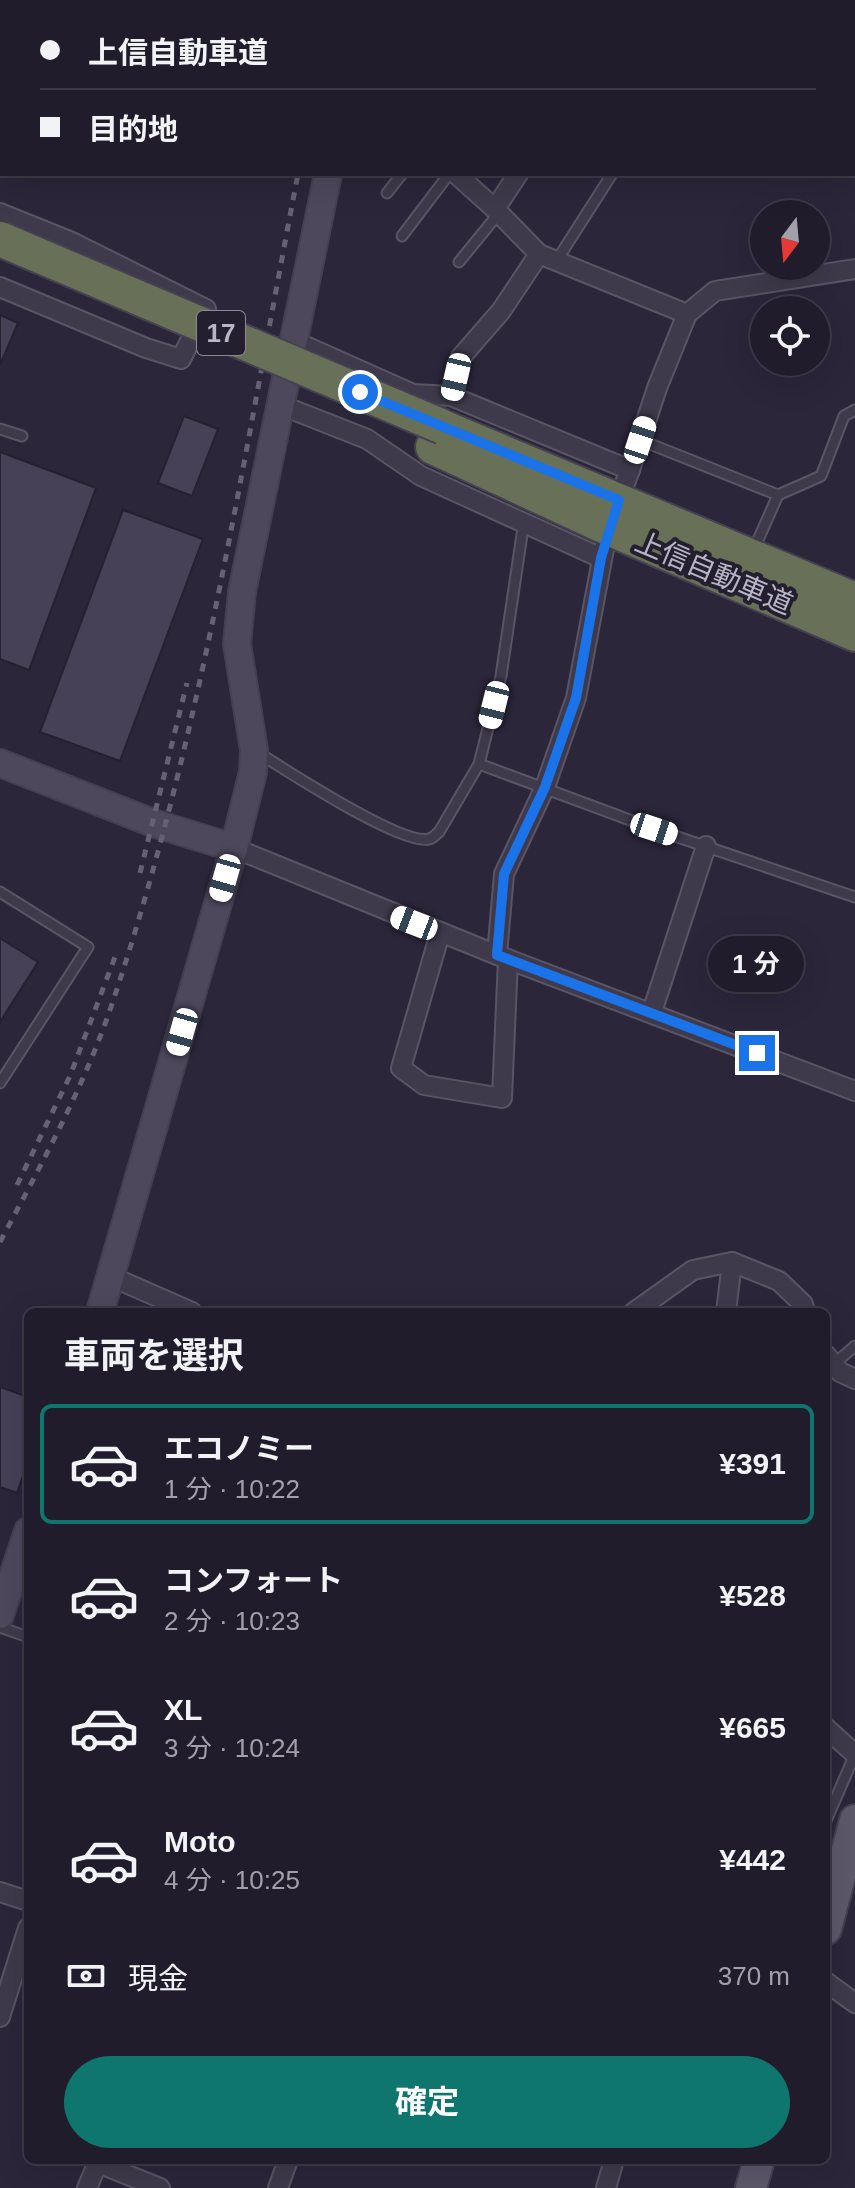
<!DOCTYPE html>
<html lang="ja">
<head>
<meta charset="utf-8">
<style>
	body { margin:0; font-family:Arial,"Noto Sans JP",sans-serif; background:#2d2938; color:#f1f3f6; height:100vh; display:flex; flex-direction:column; font-size:30px; white-space:nowrap }
	* { box-sizing:border-box; margin:0 }
	p { font-size:26px; color:#a2a1a9 }
	.icon { flex:none; width:44px; height:44px; fill:none; stroke:currentColor; stroke-width:2; stroke-linecap:round; stroke-linejoin:round }
	.map { position:relative; flex:1; overflow:hidden }
	.drawer { position:absolute; left:24px; top:1308px; width:806px; height:856px; display:flex; flex-direction:column; background:#201c2c; border-radius:12px; box-shadow:0 8px 32px #0002,0 0 0 2px #3d3a48 }
	.drawer>* { flex:none }
	.top-card { position:absolute; left:0px; top:0px; width:856px; height:176px; box-shadow:0 8px 32px #0002,0 0 0 2px #3d3a48; display:grid; align-content:center; height:176px; padding:0 40px; background:#201c2c }
	.needle { width:52px; rotate:196deg }
	.fabs { position:absolute; left:750px; top:200px; display:grid; gap:16px }
	.fabs a { display:grid; place-items:center; width:80px; height:80px; border-radius:50%; background:#201c2c; box-shadow:0 8px 32px #0002,0 0 0 2px #3d3a48; font-size:40px }
	.end { position:absolute; width:36px; height:36px; margin:-18px; border:10px solid #1a73e8; background:#fff; box-shadow:0 0 0 4px #fff }
	.from { border-radius:50% }
	.bubble { position:absolute; height:56px; border-radius:28px; background:#201c2c; box-shadow:0 8px 32px #0002,0 0 0 2px #3d3a48; font-size:26px; font-weight:700; line-height:56px; text-align:center }
	.car { position:absolute; width:24px; height:48px; margin:-24px -12px; border-radius:10px; box-shadow:0 0 6px 2px #0007; background:linear-gradient(#fff 24%,#345 0 40%,#fff 0 76%,#345 0 86%,#fff 0) }
	.top-card b { display:flex; align-items:center; gap:28px; height:76px; font-size:30px }
	.top-card b+b { border-top:2px solid #3d3a48 }
	.top-card i { width:20px; height:20px; background:#f1f3f6 }
	ul { padding:0; list-style:none }
	li { display:flex; align-items:center; gap:24px; height:120px; margin:0 16px 12px; padding:0 24px; border:4px solid transparent; border-radius:12px }
	li div { flex:1 }
	li b { display:block; font-size:30px }
	li em { font-style:normal; font-weight:700 }
	li.current { border-color:#0f766e }
	li>.icon { width:72px; height:72px; stroke-width:1.5 }
	h2 { padding:0 40px; font-size:36px; line-height:96px }
	.pay { display:flex; align-items:center; gap:20px; height:88px; padding:0 40px; font-size:30px }
	.pay p { margin-inline-start:auto }
	.primary-button { display:flex; gap:16px; margin-top:auto; padding:16px 40px }
	.primary-button a { flex:1; height:92px; border-radius:48px; background:#0f766e; color:#fff; font-size:32px; font-weight:700; line-height:92px; text-align:center }
	.map>svg:first-child { display:block }
	.building { fill:#464157; stroke:#252131; stroke-width:2 }
	.lines { fill:none; stroke-linecap:round; stroke-linejoin:round }
	.lane-casing { stroke:#595565; stroke-width:13 }
	.street-casing { stroke:#595565; stroke-width:22 }
	.secondary-casing { stroke:#444050; stroke-width:30 }
	.primary-casing { stroke:#444050; stroke-width:34 }
	.highway-casing { stroke:#464252; stroke-width:38 }
	.lane { stroke:#3e3a4b; stroke-width:9 }
	.street { stroke:#3e3a4b; stroke-width:18 }
	.secondary { stroke:#4e485d; stroke-width:26 }
	.primary { stroke:#5d586a; stroke-width:30 }
	.highway { stroke:#697058; stroke-width:34 }
	.rail { stroke:#676176; stroke-width:5; stroke-dasharray:8 8; stroke-linecap:butt }
	.highway-bridge-casing { stroke:#464252; stroke-width:38; stroke-linecap:butt }
	.highway-bridge { stroke:#697058; stroke-width:34 }
	.route { stroke:#1a73e8; stroke-width:10 }
	.labels { text-anchor:middle; dominant-baseline:central; stroke-width:8; stroke-linejoin:round; paint-order:stroke }
	.shield { fill:#231f2f; stroke:#8d8899; stroke-width:2 }
	.shield-label { font-size:26px; font-weight:bold; fill:#bab5c6 }
	.street-label { font-size:28px; fill:#bab5c6; stroke:#231f2f }
</style>
</head>
<body>
<div class="map">
<svg width="855" height="2188" viewBox="0 0 855 2188">
	<rect width="100%" height="100%" fill="#2b263a"/>
	<!-- building -->
	<g class="building">
		<polygon points="0,315 18,323 0,365"/>
		<polygon points="184,416 218,429 192,496 158,483"/>
		<polygon points="0,452 96,488 29,670 0,659"/>
		<polygon points="123,510 203,539 120,761 40,732"/>
		<polygon points="0,938 38,962 0,1022"/>
		<polygon points="0,1387 28,1397 28,1461 17,1493 0,1487"/>
	</g>
	<g class="lines">
		<!-- lane casing -->
		<g class="lane-casing">
			<g id="lane">
				<polyline points="387,193 402,174"/>
				<polyline points="402,236 449,174"/>
				<polyline points="557,260 612,174"/>
				<polyline points="459,262 499,213"/>
				<polyline points="0,429 22,436"/>
				<polyline points="640,440 778,495 754,549"/>
				<polyline points="778,495 821,476 844,416 855,410"/>
				<path d="M257 752C284 769 402 846 429 839 433 838 436 834 439 832L479 764 501 676 524 521"/>
				<polyline points="479,764 654,829 855,897"/>
				<polyline points="0,892 88,947 0,1083"/>
				<polyline points="834,1364 855,1346"/>
				<polyline points="0,1627 28,1637"/>
				<polyline points="826,1821 855,1754"/>
			</g>
		</g>
		<!-- street casing -->
		<g class="street-casing">
			<g id="street">
				<polyline points="825,0 833,2"/>
				<polyline points="590,2 590,0"/>
				<polyline points="854,7 855,7"/>
				<polyline points="456,174 495,209"/>
				<polyline points="0,213 72,242 206,309 181,359 146,348 0,287"/>
				<polyline points="539,254 687,314"/>
				<polyline points="292,340 413,394 451,396 630,470 608,528 576,698 545,787 504,874 497,955"/>
				<polyline points="451,396 461,357 501,311 539,254 495,209 518,174"/>
				<polyline points="278,404 367,439 421,476 601,558"/>
				<polyline points="630,470 657,388 687,314 715,291 855,269"/>
				<polyline points="234,848 497,955 855,1091"/>
				<polyline points="440,933 401,1068 424,1085 502,1098 508,959"/>
				<polyline points="652,1012 706,846"/>
				<polyline points="112,1277 192,1312"/>
				<polyline points="634,1312 693,1270 732,1262 779,1281 803,1304 805,1312"/>
				<polyline points="726,1312 732,1262"/>
				<polyline points="826,1355 840,1372 855,1379"/>
				<polyline points="826,1728 855,1754"/>
				<polyline points="0,1892 28,1901"/>
				<polyline points="826,1982 855,2003"/>
				<polyline points="0,2017 28,1928"/>
				<polyline points="98,2163 160,2188"/>
				<polyline points="87,2188 99,2160"/>
				<polyline points="278,2188 288,2160"/>
				<polyline points="606,2188 614,2160"/>
			</g>
		</g>
		<!-- secondary casing -->
		<g class="secondary-casing">
			<g id="secondary">
				<polyline points="365,2 366,0"/>
				<polyline points="0,763 153,823 234,848 100,1312"/>
				<polyline points="234,848 253,772 254,750 237,644 242,592 328,174"/>
				<polyline points="0,1615 28,1531"/>
			</g>
		</g>
		<!-- primary casing -->
		<g class="primary-casing">
			<g id="primary">
				<polyline points="826,1929 855,1820"/>
				<polyline points="751,2188 759,2160"/>
			</g>
		</g>
		<!-- highway casing -->
		<g class="highway-casing">
			<g id="highway">
				<polyline points="447,429 855,600"/>
				<polyline points="433,447 608,528 855,634"/>
			</g>
		</g>
		<!-- lane -->
		<use href="#lane" class="lane"/>
		<!-- street -->
		<use href="#street" class="street"/>
		<!-- secondary -->
		<use href="#secondary" class="secondary"/>
		<!-- primary -->
		<use href="#primary" class="primary"/>
		<!-- highway -->
		<use href="#highway" class="highway"/>
		<!-- rail -->
		<g class="rail">
			<polyline points="332,2 332,0"/>
			<polyline points="140,873 187,683"/>
			<polyline points="17,1185 70,1076 115,957"/>
			<path d="M0 1242C41 1165 83 1089 111 1007 202 737 244 453 298 174"/>
		</g>
		<!-- highway-bridge casing -->
		<g class="highway-bridge-casing">
			<polyline id="highway-bridge" points="0,239 443,427"/>
		</g>
		<!-- highway-bridge -->
		<use href="#highway-bridge" class="highway-bridge"/>
	</g>
	<g class="lines">
		<!-- route -->
		<polyline class="route" points="360,392 619,500 601,558 576,698 545,787 504,874 497,955 757,1053"/>
	</g>
	<g class="labels">
		<!-- shield labels -->
		<rect class="shield" x="197" y="311" width="48" height="44" rx="6"/>
		<g class="shield-label">
			<text x="221" y="333">17</text>
		</g>
		<!-- street labels -->
		<g class="street-label">
			<text transform="translate(714 573) rotate(23)">上信自動車道</text>
		</g>
	</g>
</svg>
<div class="fabs">
<a><svg class="needle" viewBox="-14 -14 28 28"><path d="M0-13l5 13h-10z" fill="#e53935"/><path d="M0 13l5-13h-10z" fill="#a2a1a9"/></svg></a>
<a><svg class="icon" aria-label="locate" viewBox="0 0 24 24"><circle cx="12" cy="12" r="6"/><path d="M12 2v4M12 18v4M2 12h4M18 12h4"/></svg></a>
</div>
<i class="end from" style="left:360px;top:392px"></i>
<i class="end" style="left:757px;top:1053px"></i>
<div class="bubble" style="left:708px;top:936px;width:96px">1 分</div>
<i class="car" style="left:456px;top:377px;rotate:193deg"></i>
<i class="car" style="left:640px;top:440px;rotate:18deg"></i>
<i class="car" style="left:494px;top:705px;rotate:194deg"></i>
<i class="car" style="left:654px;top:829px;rotate:108deg"></i>
<i class="car" style="left:225px;top:878px;rotate:196deg"></i>
<i class="car" style="left:414px;top:923px;rotate:291deg"></i>
<i class="car" style="left:182px;top:1032px;rotate:196deg"></i>
<div class="top-card">
<b><i class="from"></i>上信自動車道</b>
<b><i></i>目的地</b>
</div>
<section class="drawer">
<h2>車両を選択</h2>
<ul>
<li class="current"><svg class="icon" aria-label="car" viewBox="0 0 24 24"><path d="M5 17H2v-5l4-1 3-4h7l3 4 3 1v5h-3M9 17h6M6 11h13"/><circle cx="7" cy="17" r="2"/><circle cx="17" cy="17" r="2"/></svg><div><b>エコノミー</b><p>1 分 · 10:22</p></div><em>¥391</em></li>
<li><svg class="icon" aria-label="car" viewBox="0 0 24 24"><path d="M5 17H2v-5l4-1 3-4h7l3 4 3 1v5h-3M9 17h6M6 11h13"/><circle cx="7" cy="17" r="2"/><circle cx="17" cy="17" r="2"/></svg><div><b>コンフォート</b><p>2 分 · 10:23</p></div><em>¥528</em></li>
<li><svg class="icon" aria-label="car" viewBox="0 0 24 24"><path d="M5 17H2v-5l4-1 3-4h7l3 4 3 1v5h-3M9 17h6M6 11h13"/><circle cx="7" cy="17" r="2"/><circle cx="17" cy="17" r="2"/></svg><div><b>XL</b><p>3 分 · 10:24</p></div><em>¥665</em></li>
<li><svg class="icon" aria-label="car" viewBox="0 0 24 24"><path d="M5 17H2v-5l4-1 3-4h7l3 4 3 1v5h-3M9 17h6M6 11h13"/><circle cx="7" cy="17" r="2"/><circle cx="17" cy="17" r="2"/></svg><div><b>Moto</b><p>4 分 · 10:25</p></div><em>¥442</em></li>
</ul>
<div class="pay"><svg class="icon" aria-label="cash" viewBox="0 0 24 24"><path d="M3 7h18v10H3z"/><circle cx="12" cy="12" r="2"/></svg>現金<p>370 m</p></div>
<div class="primary-button"><a>確定</a></div>
</section>
</div>
</body>
</html>
